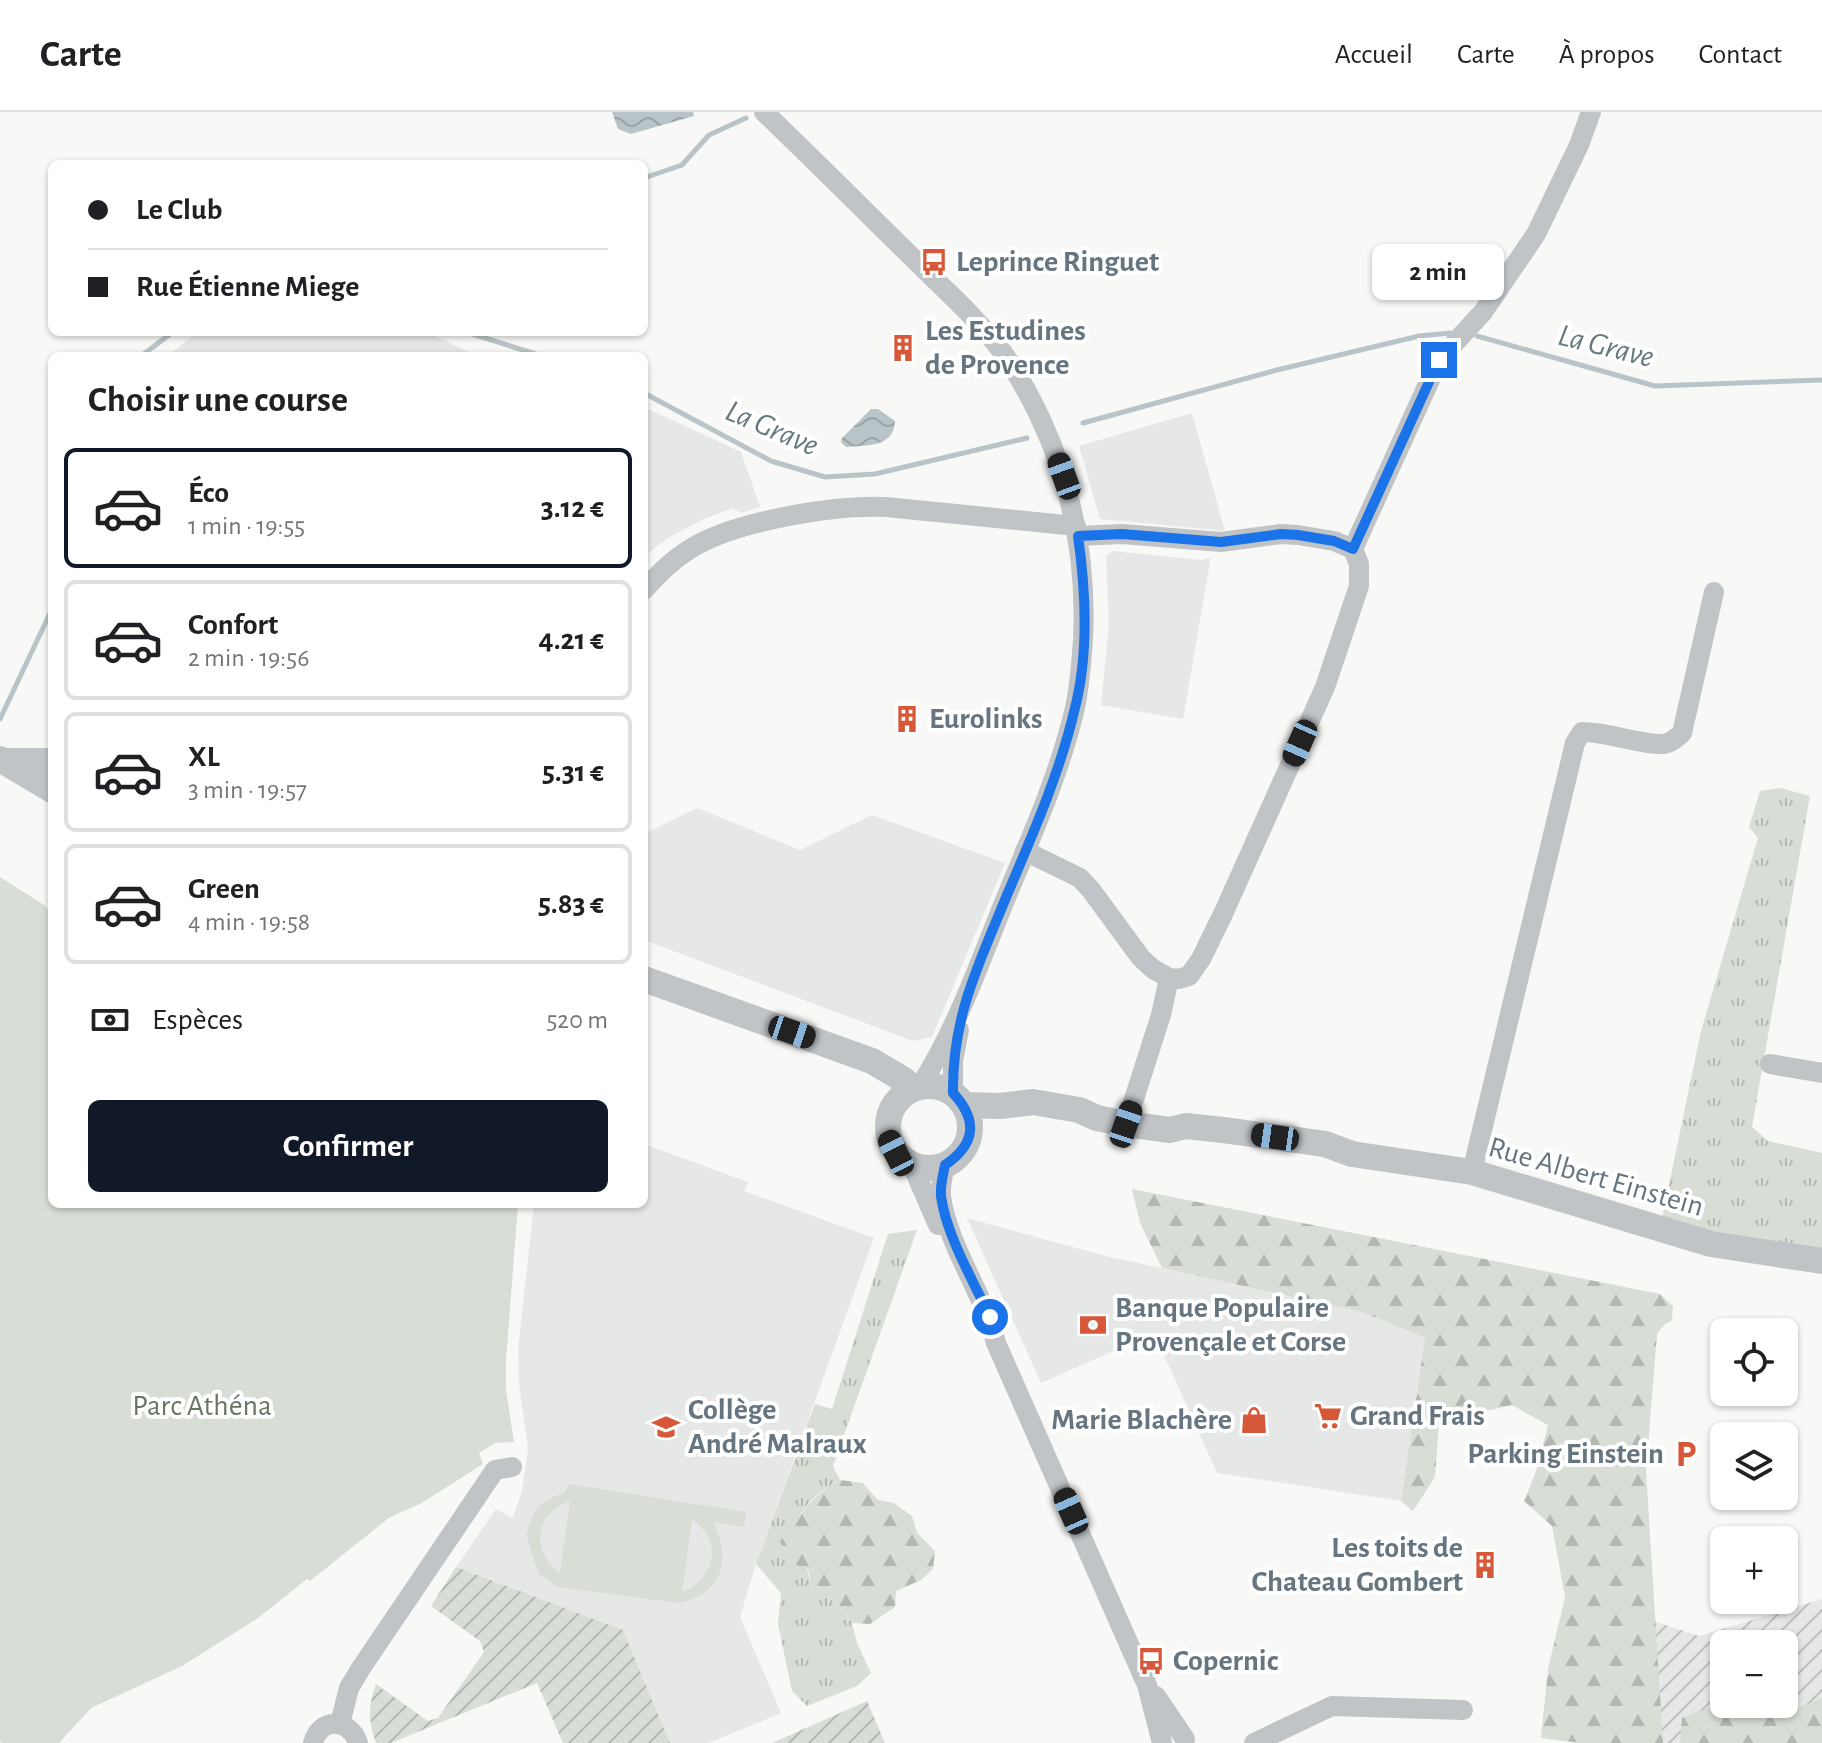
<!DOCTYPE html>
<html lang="fr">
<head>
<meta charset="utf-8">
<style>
	body { margin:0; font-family:"Alegreya Sans",sans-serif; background:#f2f2f2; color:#202124; height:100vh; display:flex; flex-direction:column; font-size:30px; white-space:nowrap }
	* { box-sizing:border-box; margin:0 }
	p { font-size:26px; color:#757577 }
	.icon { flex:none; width:44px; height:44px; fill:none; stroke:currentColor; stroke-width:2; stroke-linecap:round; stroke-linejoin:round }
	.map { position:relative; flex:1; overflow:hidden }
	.side { position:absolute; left:48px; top:240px; width:600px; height:856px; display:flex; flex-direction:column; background:#fff; border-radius:12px; box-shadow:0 2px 6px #0004 }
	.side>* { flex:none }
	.top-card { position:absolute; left:48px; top:48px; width:600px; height:176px; border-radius:12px; box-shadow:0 2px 6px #0004; display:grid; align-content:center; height:176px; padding:0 40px; background:#fff }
	.tools { position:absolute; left:1710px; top:1206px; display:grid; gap:16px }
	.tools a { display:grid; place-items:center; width:88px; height:88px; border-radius:12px; background:#fff; box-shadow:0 2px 6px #0004; font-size:40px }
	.end { position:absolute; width:36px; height:36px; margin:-18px; border:10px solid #1a73e8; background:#fff; box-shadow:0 0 0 4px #fff }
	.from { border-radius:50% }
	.bubble { position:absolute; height:56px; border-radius:12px; background:#fff; box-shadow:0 2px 6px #0004; font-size:26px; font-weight:700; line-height:56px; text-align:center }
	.car { position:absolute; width:24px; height:48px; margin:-24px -12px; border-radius:10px; box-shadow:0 0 6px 2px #0007; background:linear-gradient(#222 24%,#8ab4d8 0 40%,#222 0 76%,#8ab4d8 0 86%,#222 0) }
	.top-card b { display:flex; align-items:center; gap:28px; height:76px; font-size:30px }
	.top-card b+b { border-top:2px solid #e0e0e0 }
	.top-card i { width:20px; height:20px; background:#202124 }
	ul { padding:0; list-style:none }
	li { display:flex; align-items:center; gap:24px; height:120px; margin:0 16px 12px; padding:0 24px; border:4px solid #e0e0e0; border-radius:12px }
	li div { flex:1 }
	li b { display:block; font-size:30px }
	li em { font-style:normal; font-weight:700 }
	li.selected { border-color:#111827 }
	li>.icon { width:72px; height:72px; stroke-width:1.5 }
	h2 { padding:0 40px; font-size:36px; line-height:96px }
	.pay { display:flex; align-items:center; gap:20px; height:88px; padding:0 40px; font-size:30px }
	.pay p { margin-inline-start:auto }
	.action { display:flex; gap:16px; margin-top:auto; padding:16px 40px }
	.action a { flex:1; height:92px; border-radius:12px; background:#111827; color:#fff; font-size:32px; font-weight:700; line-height:92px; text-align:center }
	header { display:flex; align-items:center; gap:48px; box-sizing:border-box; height:112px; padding:0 40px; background:#fff; border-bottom:2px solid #e0e0e0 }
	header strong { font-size:38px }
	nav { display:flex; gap:44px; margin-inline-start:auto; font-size:28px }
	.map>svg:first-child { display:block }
	.built { fill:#e6e7e7 }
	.industrial { fill:url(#industrial-furrows); fill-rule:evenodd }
	.grass { fill:url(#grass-tufts) }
	.forest { fill:url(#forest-firs) }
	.park { fill:#d8ddd6; fill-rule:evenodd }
	.garden { fill:url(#garden-furrows) }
	.water { fill:url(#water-waves) }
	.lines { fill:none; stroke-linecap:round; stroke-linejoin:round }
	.stream { stroke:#b9c4c8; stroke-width:5 }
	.minor { stroke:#c0c4c7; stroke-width:20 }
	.tertiary { stroke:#c0c4c7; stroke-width:26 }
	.route { stroke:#1a73e8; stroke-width:10 }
	.labels { text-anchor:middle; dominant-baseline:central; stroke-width:8; stroke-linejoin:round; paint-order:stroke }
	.poi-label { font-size:30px; font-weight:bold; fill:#66757f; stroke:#fff; text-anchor:start }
	.street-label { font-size:30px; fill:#66757f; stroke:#fff }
	.park-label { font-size:30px; fill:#687764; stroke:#fff }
	.water-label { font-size:32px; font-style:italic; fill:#667a80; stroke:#fff }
</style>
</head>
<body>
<header>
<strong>Carte</strong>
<nav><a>Accueil</a><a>Carte</a><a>À propos</a><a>Contact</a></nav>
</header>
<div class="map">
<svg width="1822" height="1631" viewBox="0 0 1822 1631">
	<defs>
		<pattern id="industrial-furrows" width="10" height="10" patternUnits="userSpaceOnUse" patternTransform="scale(2)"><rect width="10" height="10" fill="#e6e7e7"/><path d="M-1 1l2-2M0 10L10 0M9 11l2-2" fill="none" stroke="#bec0c0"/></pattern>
		<pattern id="grass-tufts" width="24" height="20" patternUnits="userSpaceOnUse" patternTransform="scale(2)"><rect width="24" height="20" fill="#d8ddd6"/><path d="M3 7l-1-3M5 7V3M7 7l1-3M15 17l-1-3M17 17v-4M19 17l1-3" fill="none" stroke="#b3b8b3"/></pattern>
		<pattern id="forest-firs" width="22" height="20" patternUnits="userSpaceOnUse" patternTransform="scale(2)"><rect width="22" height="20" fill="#d8ddd6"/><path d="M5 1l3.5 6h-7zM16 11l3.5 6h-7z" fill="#b3b8b3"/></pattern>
		<pattern id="garden-furrows" width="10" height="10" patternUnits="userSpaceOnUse" patternTransform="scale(2)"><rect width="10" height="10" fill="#d8ddd6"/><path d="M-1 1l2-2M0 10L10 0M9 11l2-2" fill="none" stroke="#b3b8b3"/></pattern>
		<pattern id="water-waves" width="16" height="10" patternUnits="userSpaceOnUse" patternTransform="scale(2)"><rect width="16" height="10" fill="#b9c4c8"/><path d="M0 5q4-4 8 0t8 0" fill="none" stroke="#9aa4a8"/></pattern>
	</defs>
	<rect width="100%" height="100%" fill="#f8f8f6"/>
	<!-- built -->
	<g class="built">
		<polygon points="197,220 426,220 478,244 168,244"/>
		<polygon points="644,295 741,340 760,395 741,401 733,396 704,407 666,427 644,445"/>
		<polygon points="1192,301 1225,419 1100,407 1079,334"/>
		<polygon points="1113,439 1202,448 1211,445 1183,607 1101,593 1109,513 1106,444"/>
		<polygon points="697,696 800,738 872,703 1005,751 932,925 913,929 644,828 644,722"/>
		<polygon points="644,1032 748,1070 744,1079 874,1126 756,1452 740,1505 781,1601 709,1631 670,1631 623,1518 456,1455 496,1397 513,1406 522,1379 528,1337 519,1272 518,1237 534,1092 644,1092"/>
		<polygon points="967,1106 1106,1144 1365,1201 1425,1226 1401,1389 1217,1361 1154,1221 1041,1271"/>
	</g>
	<!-- industrial -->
	<path class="industrial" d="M1822 1487V1631H1663L1654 1509 1699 1524ZM1724 1532H1784V1592H1724Z"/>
	<!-- grass -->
	<g class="grass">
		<polygon points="1780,676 1810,684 1752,1015 1768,1029 1822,1041 1822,1149 1660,1116 1701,919 1758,726 1749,715 1760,679"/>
		<path d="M917 1118 833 1354 840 1368C820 1378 807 1390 796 1409L812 1479 836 1490 852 1511 857 1531 871 1561 857 1574 807 1594 792 1579 778 1512 781 1481 756 1452 815 1292 832 1297 888 1122Z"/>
	</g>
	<!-- forest -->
	<g class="forest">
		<polygon points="1132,1077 1660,1182 1673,1194 1672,1208 1664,1213 1657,1222 1646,1359 1663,1631 1580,1631 1541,1626 1548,1557 1565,1485 1552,1414 1524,1389 1537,1357 1548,1313 1512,1293 1439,1310 1435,1365 1413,1399 1401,1389 1425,1226 1365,1201 1162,1156 1140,1111"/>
		<path d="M840 1368 863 1371 878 1388 894 1391 912 1404 917 1421 935 1439 933 1457 921 1468 896 1479 895 1495 870 1512 852 1511 836 1490 812 1479 808 1457 791 1451 780 1429C799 1405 812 1382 840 1368Z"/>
		<polygon points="1822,1586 1822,1631 1680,1631 1682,1606 1724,1590 1724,1592 1741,1592 1781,1603"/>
	</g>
	<!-- park -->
	<g class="park">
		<polygon points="0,765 44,793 52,803 52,1092 518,1092 506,1248 506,1278 514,1330 495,1331 479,1341 483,1352 420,1392 390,1405 310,1469 307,1467 258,1506 182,1554 91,1596 59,1631 1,1631 0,1628"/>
		<path d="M568 1372 746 1400 744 1415 714 1410C731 1449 723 1481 679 1491L558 1475 539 1462 529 1433 527 1420 533 1403 542 1391 566 1379ZM570 1389 560 1461C530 1438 534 1402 570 1389ZM692 1408C724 1426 716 1468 682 1480Z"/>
	</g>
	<!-- garden -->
	<g class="garden">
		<path d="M456 1455 623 1518 670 1631H563L537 1571 391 1631H376C368 1609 368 1594 376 1572L428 1609 438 1606 484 1540 480 1529 431 1494Z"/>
		<polygon points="867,1589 885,1631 772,1631"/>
	</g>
	<!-- water -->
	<g class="water">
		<polygon points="612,0 693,0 694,4 631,22 618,17"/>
		<path d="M871 297H878L895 309C894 336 866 333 846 335L841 330 842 326Z"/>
	</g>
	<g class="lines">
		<!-- stream -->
		<g class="stream">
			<polyline points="644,66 682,53 709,23 746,6"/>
			<polyline points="466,220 542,244"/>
			<polyline points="1477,224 1655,274 1822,268"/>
			<polyline points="141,244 173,220"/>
			<polyline points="644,281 771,349 825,365 875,362 1027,326"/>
			<polyline points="1083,311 1277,258 1419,224 1450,221"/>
			<polyline points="0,607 52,497"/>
		</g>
		<!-- minor -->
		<g class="minor">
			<path d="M764 0C815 49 865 99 916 149 948 181 985 213 1010 251 1063 334 1088 429 1083 528 1081 551 1080 576 1074 600 1058 666 1029 730 1003 793 979 853 955 920 920 974"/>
			<polyline points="1078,424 1122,422 1221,430 1281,422 1298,423 1334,429 1353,437"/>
			<path d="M644 478C658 462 672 448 690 437 735 409 833 393 886 395L1076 414"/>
			<polyline points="1025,739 1080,766 1091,778 1141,846 1153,857 1169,866 1178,867 1189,864 1201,847 1223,802 1325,575 1359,474 1359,452 1353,437 1439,248 1483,200 1536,122 1579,33 1591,0"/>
			<polyline points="1770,952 1822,961"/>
			<polyline points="953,981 953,949 959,918"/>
			<polyline points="1126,1012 1161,903 1169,866"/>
			<polyline points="912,1053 938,1113"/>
			<path d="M945 1053C943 1063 940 1074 941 1084 947 1132 984 1182 996 1231L1147 1573 1162 1631"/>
			<path d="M1472 1060 1575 631 1582 620C1608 620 1633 631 1659 632 1669 633 1675 627 1682 621L1714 480"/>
			<polyline points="1156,1584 1185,1627"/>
			<polyline points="340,1612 349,1576 361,1556 495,1358 512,1355"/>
			<path d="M313 1631C320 1605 350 1606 358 1631"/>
			<polyline points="1254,1631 1332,1594 1463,1598"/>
		</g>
		<!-- tertiary -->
		<g class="tertiary">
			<polyline points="0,647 52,678"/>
			<polyline points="8,649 52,649"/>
			<polyline points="644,867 872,949 904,968 912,977"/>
			<circle cx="929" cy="1015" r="41"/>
			<polyline points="964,993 1000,994 1033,990 1079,998 1097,1006 1126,1012 1170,1018 1186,1014 1223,1018 1325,1032 1352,1042 1472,1060 1711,1132 1822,1149"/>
		</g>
	</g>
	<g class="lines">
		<!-- route -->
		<path class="route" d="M990 1205C974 1170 946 1123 941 1084 940 1074 943 1063 945 1053 976 1032 978 1008 953 981 952 904 979 852 1007 783 1032 724 1059 663 1074 600 1089 544 1086 480 1078 424L1122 422 1221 430 1281 422 1298 423 1334 429 1353 437 1439 248"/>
	</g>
	<!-- icons -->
	<defs>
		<g id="bus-bare" transform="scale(2.16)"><path d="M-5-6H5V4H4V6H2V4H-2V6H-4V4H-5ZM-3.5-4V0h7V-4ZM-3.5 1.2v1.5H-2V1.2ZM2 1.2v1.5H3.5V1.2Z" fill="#d75838" stroke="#fff" stroke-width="2.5" paint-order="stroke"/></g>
		<g id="building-bare" transform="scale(2.16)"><path d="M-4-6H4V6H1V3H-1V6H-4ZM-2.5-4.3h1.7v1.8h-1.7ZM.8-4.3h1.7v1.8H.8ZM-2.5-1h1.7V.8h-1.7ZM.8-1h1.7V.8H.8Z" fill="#d75838" stroke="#fff" stroke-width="2.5" paint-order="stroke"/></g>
		<g id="bank-bare" transform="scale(2.16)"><path d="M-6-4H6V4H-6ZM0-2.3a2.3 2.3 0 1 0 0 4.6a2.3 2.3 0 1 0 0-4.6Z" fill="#d75838" stroke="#fff" stroke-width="2.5" paint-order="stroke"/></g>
		<g id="supermarket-bare" transform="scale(2.16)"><path d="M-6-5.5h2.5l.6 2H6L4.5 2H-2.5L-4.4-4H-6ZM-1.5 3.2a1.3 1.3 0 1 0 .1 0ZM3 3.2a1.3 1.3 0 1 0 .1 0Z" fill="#d75838" stroke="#fff" stroke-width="2.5" paint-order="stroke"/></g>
		<g id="shop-bare" transform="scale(2.16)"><path d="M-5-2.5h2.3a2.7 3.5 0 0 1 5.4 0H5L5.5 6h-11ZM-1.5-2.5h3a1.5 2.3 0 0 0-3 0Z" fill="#d75838" stroke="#fff" stroke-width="2.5" paint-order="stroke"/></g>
		<g id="school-bare" transform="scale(2.16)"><path d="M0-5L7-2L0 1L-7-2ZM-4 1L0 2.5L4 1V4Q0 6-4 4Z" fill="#d75838" stroke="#fff" stroke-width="2.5" paint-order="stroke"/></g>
		<g id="parking-bare" transform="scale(2.16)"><path d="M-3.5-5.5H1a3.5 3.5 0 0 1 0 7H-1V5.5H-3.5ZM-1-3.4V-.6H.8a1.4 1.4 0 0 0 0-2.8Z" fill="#d75838" stroke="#fff" stroke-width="2.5" paint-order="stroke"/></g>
	</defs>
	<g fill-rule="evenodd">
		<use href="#bus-bare" x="934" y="150"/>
		<use href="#building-bare" x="903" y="236"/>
		<use href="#building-bare" x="907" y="607"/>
		<use href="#bank-bare" x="1093" y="1213"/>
		<use href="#supermarket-bare" x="1328" y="1304"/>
		<use href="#shop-bare" x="1254" y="1308"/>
		<use href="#school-bare" x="666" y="1315"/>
		<use href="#parking-bare" x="1686" y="1342"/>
		<use href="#building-bare" x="1485" y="1453"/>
		<use href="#bus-bare" x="1151" y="1549"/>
	</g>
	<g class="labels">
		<!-- poi labels -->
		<g class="poi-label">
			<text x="956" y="150">Leprince Ringuet</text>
			<text x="925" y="219">Les Estudines<tspan x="925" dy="34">de Provence</tspan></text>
			<text x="929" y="607">Eurolinks</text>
			<text x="1115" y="1196">Banque Populaire<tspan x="1115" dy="34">Provençale et Corse</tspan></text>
			<text x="688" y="1298">Collège<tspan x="688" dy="34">André Malraux</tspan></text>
			<text x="1350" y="1304">Grand Frais</text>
			<text x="1232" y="1308" text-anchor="end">Marie Blachère</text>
			<text x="1664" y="1342" text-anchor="end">Parking Einstein</text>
			<text x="1463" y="1436" text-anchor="end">Les toits de<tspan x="1463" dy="34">Chateau Gombert</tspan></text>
			<text x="1173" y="1549">Copernic</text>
		</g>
		<!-- street labels -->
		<g class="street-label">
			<text transform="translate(1596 1065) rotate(16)">Rue Albert Einstein</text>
		</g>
		<!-- park labels -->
		<g class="park-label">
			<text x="202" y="1294">Parc Athéna</text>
		</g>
		<!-- water labels -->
		<g class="water-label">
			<text transform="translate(1606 234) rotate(14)">La Grave</text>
			<text transform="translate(772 316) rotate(23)">La Grave</text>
		</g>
	</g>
</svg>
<div class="tools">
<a><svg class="icon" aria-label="locate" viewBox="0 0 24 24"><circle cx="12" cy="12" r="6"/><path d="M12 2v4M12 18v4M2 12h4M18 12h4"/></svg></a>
<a><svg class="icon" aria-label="layers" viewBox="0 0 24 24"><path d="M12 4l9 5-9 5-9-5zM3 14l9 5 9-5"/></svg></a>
<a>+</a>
<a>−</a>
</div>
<i class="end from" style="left:990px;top:1205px"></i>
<i class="end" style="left:1439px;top:248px"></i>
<div class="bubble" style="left:1372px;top:132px;width:132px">2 min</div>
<i class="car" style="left:1064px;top:364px;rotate:340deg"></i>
<i class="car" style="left:1300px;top:631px;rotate:204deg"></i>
<i class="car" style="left:792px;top:920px;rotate:109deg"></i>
<i class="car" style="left:1126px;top:1012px;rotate:19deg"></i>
<i class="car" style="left:1275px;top:1025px;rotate:278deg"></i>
<i class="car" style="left:896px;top:1041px;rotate:333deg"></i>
<i class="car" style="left:1071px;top:1399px;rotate:336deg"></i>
<div class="top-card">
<b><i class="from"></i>Le Club</b>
<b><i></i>Rue Étienne Miege</b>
</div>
<section class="side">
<h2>Choisir une course</h2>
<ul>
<li class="selected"><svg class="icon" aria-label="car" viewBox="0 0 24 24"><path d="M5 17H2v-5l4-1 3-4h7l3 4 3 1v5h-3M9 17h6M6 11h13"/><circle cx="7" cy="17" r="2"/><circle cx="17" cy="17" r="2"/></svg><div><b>Éco</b><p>1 min · 19:55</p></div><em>3.12 €</em></li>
<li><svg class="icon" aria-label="car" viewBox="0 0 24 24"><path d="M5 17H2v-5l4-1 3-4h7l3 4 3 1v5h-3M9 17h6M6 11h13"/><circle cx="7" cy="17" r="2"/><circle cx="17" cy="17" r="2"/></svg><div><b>Confort</b><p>2 min · 19:56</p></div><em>4.21 €</em></li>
<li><svg class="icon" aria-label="car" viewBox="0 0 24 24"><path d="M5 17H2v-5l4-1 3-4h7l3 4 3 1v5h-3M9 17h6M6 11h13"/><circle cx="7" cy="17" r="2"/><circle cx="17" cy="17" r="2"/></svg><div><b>XL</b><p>3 min · 19:57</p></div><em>5.31 €</em></li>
<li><svg class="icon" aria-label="car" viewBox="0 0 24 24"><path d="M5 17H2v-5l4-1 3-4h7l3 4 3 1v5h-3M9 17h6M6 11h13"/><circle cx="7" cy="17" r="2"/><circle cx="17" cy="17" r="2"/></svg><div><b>Green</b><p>4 min · 19:58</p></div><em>5.83 €</em></li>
</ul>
<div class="pay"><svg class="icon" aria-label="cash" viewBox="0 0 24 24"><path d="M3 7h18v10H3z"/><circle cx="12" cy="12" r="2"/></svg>Espèces<p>520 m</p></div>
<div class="action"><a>Confirmer</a></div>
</section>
</div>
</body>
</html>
